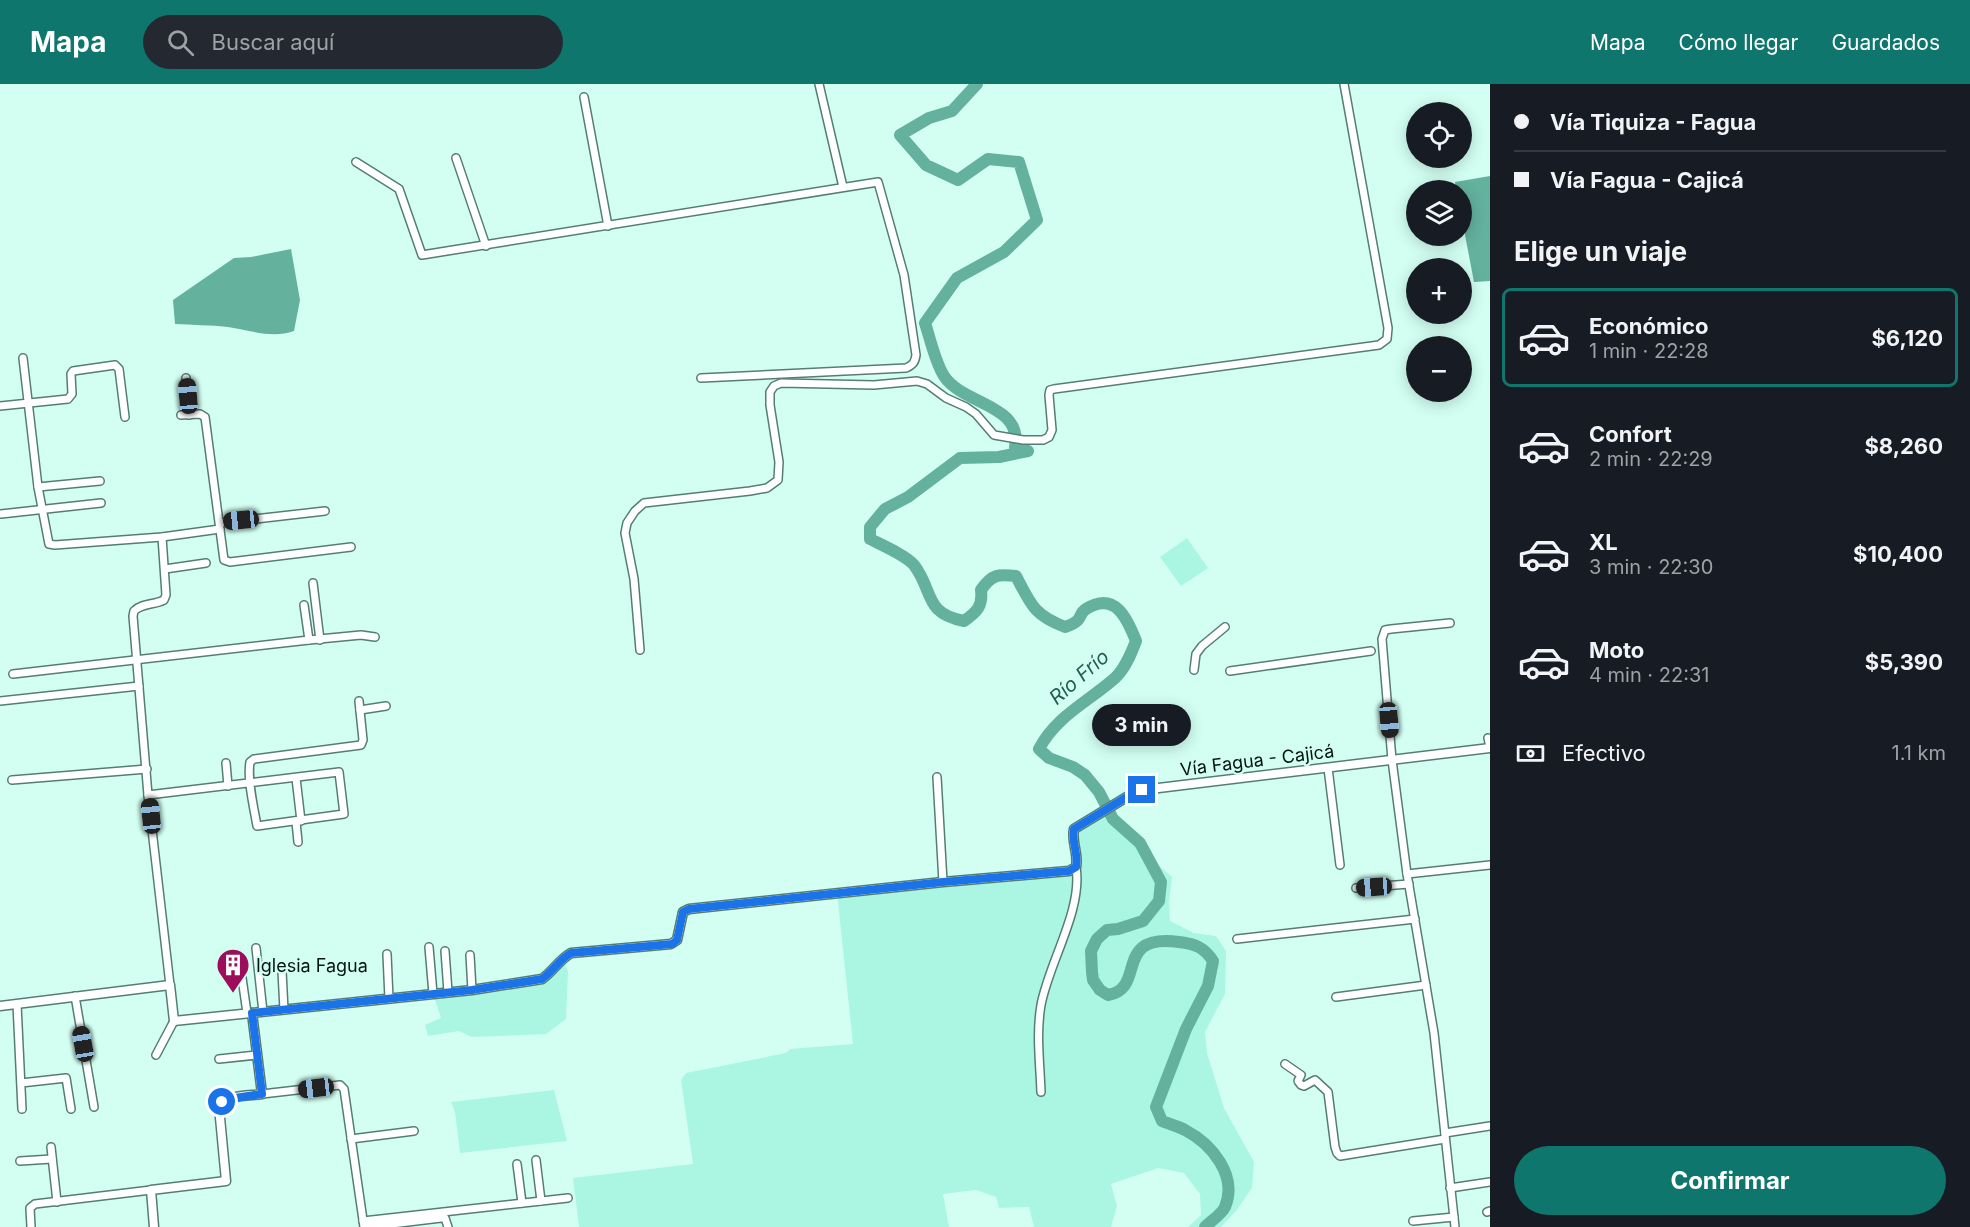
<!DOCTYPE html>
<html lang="es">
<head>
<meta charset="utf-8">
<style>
	body { margin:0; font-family:Inter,sans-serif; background:#242831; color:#f1f3f6; height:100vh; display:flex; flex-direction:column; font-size:22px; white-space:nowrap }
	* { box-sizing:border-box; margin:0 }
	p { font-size:20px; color:#9ea1a6 }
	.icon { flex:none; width:33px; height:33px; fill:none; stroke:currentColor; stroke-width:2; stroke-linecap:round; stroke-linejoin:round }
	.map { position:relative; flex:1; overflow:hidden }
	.panel { display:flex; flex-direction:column; background:#171b24; width:480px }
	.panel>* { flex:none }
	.banner { display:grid; align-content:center; height:132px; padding:0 24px; background:#171b24 }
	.buttons { position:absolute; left:1406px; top:18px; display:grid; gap:12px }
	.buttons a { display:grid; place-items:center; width:66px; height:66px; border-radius:50%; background:#171b24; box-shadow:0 3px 15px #0003; font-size:30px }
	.end { position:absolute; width:27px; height:27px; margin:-14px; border:8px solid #1a73e8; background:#fff; box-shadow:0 0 0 3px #fff }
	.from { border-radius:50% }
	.bubble { position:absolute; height:42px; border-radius:21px; background:#171b24; box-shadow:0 3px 15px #0003; font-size:20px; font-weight:700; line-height:42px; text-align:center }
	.car { position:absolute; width:18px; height:36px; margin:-18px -9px; border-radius:8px; box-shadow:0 0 4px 2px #0007; background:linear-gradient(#222 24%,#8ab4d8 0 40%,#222 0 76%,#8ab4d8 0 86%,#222 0) }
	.banner b { display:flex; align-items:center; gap:21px; height:57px; font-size:22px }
	.banner b+b { border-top:2px solid #363941 }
	.banner i { width:15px; height:15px; background:#f1f3f6 }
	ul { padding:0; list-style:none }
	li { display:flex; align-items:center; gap:18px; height:99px; margin:0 12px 9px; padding:0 12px; border:3px solid transparent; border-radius:9px }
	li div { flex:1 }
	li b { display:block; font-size:22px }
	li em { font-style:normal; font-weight:700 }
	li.current { border-color:#0f766e }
	li>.icon { width:54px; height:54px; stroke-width:1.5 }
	h2 { padding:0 24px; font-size:27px; line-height:72px }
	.pay { display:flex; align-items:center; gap:15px; height:66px; padding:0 24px; font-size:22px }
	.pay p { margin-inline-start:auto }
	.button { display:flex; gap:12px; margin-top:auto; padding:12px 24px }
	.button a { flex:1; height:69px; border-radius:36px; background:#0f766e; color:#fff; font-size:24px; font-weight:700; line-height:69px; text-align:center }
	header { display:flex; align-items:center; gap:36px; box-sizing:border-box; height:84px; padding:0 30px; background:#0f766e; color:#fff }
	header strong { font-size:28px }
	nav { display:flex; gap:33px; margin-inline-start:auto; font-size:21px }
	.search { width:420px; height:54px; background:#242831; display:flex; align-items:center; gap:15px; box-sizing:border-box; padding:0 21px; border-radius:33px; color:#9ea1a6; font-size:22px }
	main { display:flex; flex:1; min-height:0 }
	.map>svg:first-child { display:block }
	.green { fill:#abf6e2 }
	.water { fill:#64b19e }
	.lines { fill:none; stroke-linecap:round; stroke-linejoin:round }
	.river { stroke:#64b19e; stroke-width:12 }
	.minor-casing { stroke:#557d73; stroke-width:10 }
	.tertiary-casing { stroke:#557d73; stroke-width:11 }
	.minor { stroke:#fff; stroke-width:7 }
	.tertiary { stroke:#fff; stroke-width:8 }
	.route { stroke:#1a73e8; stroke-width:8 }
	.labels { text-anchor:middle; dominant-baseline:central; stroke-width:4.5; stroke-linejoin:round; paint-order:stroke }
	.street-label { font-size:18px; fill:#041410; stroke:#d3fff3 }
	.poi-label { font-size:18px; fill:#041410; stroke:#d3fff3; text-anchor:start }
	.water-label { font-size:20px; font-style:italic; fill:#226052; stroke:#d3fff3 }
</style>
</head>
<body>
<header>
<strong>Mapa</strong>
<div class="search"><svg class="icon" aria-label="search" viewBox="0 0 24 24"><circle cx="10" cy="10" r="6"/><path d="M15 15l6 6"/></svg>Buscar aquí</div>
<nav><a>Mapa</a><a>Cómo llegar</a><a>Guardados</a></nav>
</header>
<main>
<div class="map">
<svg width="1490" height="1143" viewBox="0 0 1490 1143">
	<rect width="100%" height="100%" fill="#d3fff3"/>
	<!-- green -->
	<g class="green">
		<polygon points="1187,454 1208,484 1181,502 1160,473"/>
		<polygon points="1110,729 1119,742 1140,759 1150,778 1157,780 1172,793 1169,818 1170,837 1194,849 1216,852 1226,867 1225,910 1205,948 1207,969 1224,1024 1254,1078 1252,1104 1236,1127 1221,1143 1188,1143 1201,1131 1200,1110 1184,1089 1158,1084 1111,1100 1117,1122 1111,1143 1034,1143 1029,1123 999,1124 996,1113 976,1106 943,1110 949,1143 579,1143 573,1094 693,1080 681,996 686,989 786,969 790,965 853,960 837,809 1076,783 1073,751 1100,730 1102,733"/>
		<polygon points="562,874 568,887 566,935 546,950 472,953 459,947 428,952 425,941 441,934 433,910 542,895"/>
		<polygon points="554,1006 567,1057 460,1069 455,1028 451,1018"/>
	</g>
	<!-- water -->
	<g class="water">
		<polygon points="1490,92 1490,197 1474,198 1461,130 1461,106 1456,106 1455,98"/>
		<path d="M291 165 300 216 294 247C272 255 250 246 228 243 210 241 192 241 175 240L173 216 234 174 251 173Z"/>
	</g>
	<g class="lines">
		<!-- river -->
		<path class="river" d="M977 0 952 27 929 34 900 51 926 81 958 96 988 75 1019 78 1037 136 1004 168 957 194 925 239C930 254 935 278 944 292 963 321 1023 320 1015 363L1028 367 999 373 960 374 908 413 885 425 870 443V455C882 461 907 472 914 481 934 507 923 529 964 537 977 528 983 522 981 506 992 490 998 490 1016 492 1031 521 1034 531 1065 543 1068 542 1075 539 1078 536 1081 532 1081 528 1086 525 1115 507 1127 534 1136 557 1131 570 1125 585 1115 594 1088 618 1056 632 1039 665L1049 674 1073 683 1085 691 1099 708 1113 735 1140 759 1161 798 1159 817 1143 837 1118 845 1107 846 1097 855 1091 867 1092 888 1093 896 1100 906 1108 911C1147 905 1112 849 1179 858 1195 860 1204 863 1213 877L1208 902 1186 945 1156 1023 1162 1037C1169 1040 1178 1042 1185 1046 1212 1060 1238 1092 1225 1123 1222 1130 1211 1137 1205 1143"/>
		<!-- minor casing -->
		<g class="minor-casing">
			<g id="minor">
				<polyline points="819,0 843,103"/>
				<polyline points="584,13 608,142"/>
				<polyline points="456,74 486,162"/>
				<path d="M356 78 399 105 422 171 878 98 904 191 916 271C915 278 913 281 906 284L701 294"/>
				<polyline points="23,274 38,403 49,460 55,461 162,453 220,445"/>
				<polyline points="186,294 189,331"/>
				<polyline points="0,322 68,315 72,310 71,290 73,287 115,281 119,285 125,333"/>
				<polyline points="181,331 200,330 205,333 224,476 230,478 351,463"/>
				<polyline points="38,403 100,397"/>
				<polyline points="1,430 101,419"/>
				<polyline points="220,439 325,427"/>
				<path d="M162 453 166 511 164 516C154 521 142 519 134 527L133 532 148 711 170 901"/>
				<polyline points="165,485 206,479"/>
				<polyline points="313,499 320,556"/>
				<polyline points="304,521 309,556"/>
				<polyline points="1450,539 1391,545 1385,546 1382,555 1392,676 1407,790 1434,949 1455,1143"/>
				<polyline points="640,566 634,495 625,449 627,439 635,427 644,419 750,407 767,404 778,396 779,378 770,321 770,308 774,302 781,299 874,301 917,297 927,300 946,314 966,323 976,330 994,351 1023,356 1043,356 1049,353 1052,346 1049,311 1050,306 1054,305 1379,261 1387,255 1388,244 1344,0"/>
				<polyline points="1194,586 1196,570 1202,562 1225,543"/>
				<polyline points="1230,587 1371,567"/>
				<polyline points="13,590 309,556 361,551 375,553"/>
				<polyline points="0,617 139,602"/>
				<polyline points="360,626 386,622"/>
				<polyline points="1488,654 1490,663"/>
				<polyline points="226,679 228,702"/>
				<polyline points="1328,684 1340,781"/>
				<polyline points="937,693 943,798"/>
				<polyline points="296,694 301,737"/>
				<polyline points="12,696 147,685"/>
				<path d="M148 711 339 688 344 730 257 742C254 724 247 696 250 678L254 675 361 661 363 656 359 617"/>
				<polyline points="296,738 298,758"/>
				<polyline points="1407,790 1490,781"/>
				<polyline points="1356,804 1409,800"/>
				<polyline points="1237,855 1415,835"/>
				<polyline points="429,863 433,910"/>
				<polyline points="256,864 263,928"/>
				<polyline points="445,867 448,908"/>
				<polyline points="387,870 389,915"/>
				<polyline points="470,871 472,906"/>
				<polyline points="282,887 284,926"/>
				<polyline points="242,894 247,929"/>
				<polyline points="75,912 94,1023"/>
				<polyline points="1336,913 1426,901"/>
				<polyline points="17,920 22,1025"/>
				<polyline points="156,971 174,937"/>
				<polyline points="219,975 257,971"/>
				<polyline points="1285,980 1301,991 1298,997 1301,1001 1304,1002 1315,996 1328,1008 1335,1063 1337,1069 1340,1072 1445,1055"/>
				<polyline points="21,999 66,994 71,1025"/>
				<path d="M1041 1008C1040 979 1036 950 1041 921 1049 878 1083 826 1076 783"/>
				<polyline points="262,1010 340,1001 344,1005 364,1143"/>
				<polyline points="1445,1049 1490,1042"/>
				<polyline points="351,1055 414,1047"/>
				<polyline points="51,1063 57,1118"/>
				<polyline points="536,1076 541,1117"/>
				<polyline points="20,1077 52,1075"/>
				<polyline points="517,1080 522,1119"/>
				<polyline points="1450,1104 1490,1098"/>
				<polyline points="1487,1128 1490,1127"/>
				<polyline points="363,1137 568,1114"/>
				<polyline points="1413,1137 1454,1133"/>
				<polyline points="31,1143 30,1124 35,1120 151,1106"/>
				<polyline points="367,1143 441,1134 445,1134 448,1143"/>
			</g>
		</g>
		<!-- tertiary casing -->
		<g class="tertiary-casing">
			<g id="tertiary">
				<path d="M0 922 170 901 174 937 472 906 542 895C553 887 559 876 571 869L671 860 677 856 683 828 689 825 943 798 1069 787 1076 783C1079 770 1071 758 1074 745L1135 708 1142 706 1490 664"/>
				<path d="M154 1143 151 1106 226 1097 219 1023C226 1010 249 1012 262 1010L252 929"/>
			</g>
		</g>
		<!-- minor -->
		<use href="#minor" class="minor"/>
		<!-- tertiary -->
		<use href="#tertiary" class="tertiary"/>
	</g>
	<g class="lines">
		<!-- route -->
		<path class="route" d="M222 1018 228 1015 262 1010 252 929 472 906 542 895C553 887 559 876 571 869L672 860 677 856 683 828 689 825 943 798 1069 787 1076 783C1079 770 1071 758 1074 745L1135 708 1142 706"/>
	</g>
	<!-- icons -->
	<defs>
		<g id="building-pin" transform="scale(1.725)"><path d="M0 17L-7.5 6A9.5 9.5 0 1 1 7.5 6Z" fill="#9d0e5a" stroke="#d3fff3"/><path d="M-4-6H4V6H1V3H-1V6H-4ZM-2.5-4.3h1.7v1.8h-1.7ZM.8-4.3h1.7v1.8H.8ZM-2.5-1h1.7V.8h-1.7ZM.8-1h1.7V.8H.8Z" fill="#fff"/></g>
	</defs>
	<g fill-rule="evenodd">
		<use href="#building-pin" x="233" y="881"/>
	</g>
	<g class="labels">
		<!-- street labels -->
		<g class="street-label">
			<text transform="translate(1257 676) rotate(-7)">Vía Fagua - Cajicá</text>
		</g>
		<!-- poi labels -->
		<g class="poi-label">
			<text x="256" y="881">Iglesia Fagua</text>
		</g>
		<!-- water labels -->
		<g class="water-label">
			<text transform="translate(1079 593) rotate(-41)">Río Frío</text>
		</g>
	</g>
</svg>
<div class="buttons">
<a><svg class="icon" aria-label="locate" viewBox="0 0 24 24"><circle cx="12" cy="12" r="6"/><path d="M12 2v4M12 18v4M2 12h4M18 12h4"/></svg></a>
<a><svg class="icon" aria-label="layers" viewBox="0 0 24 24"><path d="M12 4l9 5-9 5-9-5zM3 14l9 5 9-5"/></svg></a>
<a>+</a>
<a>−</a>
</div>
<i class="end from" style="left:222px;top:1018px"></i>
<i class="end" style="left:1142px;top:706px"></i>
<div class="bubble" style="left:1092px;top:620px;width:99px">3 min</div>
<i class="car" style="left:188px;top:312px;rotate:355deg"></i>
<i class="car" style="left:241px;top:436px;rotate:264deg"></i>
<i class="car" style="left:1389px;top:636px;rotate:175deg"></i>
<i class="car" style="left:151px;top:732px;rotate:354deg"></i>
<i class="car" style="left:1374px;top:803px;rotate:266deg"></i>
<i class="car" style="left:83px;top:960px;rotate:350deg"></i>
<i class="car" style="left:316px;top:1004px;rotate:263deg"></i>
</div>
<section class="panel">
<div class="banner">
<b><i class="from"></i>Vía Tiquiza - Fagua</b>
<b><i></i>Vía Fagua - Cajicá</b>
</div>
<h2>Elige un viaje</h2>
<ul>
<li class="current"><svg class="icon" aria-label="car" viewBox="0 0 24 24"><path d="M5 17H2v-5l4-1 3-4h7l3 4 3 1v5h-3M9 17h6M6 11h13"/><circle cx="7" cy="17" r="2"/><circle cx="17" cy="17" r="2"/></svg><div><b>Económico</b><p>1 min · 22:28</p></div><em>$6,120</em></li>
<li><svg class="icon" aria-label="car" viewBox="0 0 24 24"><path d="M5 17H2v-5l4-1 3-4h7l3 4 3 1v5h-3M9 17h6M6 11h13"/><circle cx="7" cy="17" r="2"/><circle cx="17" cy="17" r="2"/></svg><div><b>Confort</b><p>2 min · 22:29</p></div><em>$8,260</em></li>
<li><svg class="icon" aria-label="car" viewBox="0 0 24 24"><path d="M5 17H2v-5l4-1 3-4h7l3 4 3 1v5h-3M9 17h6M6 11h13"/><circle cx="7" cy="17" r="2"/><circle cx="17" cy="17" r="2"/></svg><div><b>XL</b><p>3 min · 22:30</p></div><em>$10,400</em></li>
<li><svg class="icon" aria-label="car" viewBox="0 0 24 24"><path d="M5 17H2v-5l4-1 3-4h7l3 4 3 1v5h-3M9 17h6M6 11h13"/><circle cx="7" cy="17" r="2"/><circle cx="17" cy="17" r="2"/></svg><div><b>Moto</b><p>4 min · 22:31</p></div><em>$5,390</em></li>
</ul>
<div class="pay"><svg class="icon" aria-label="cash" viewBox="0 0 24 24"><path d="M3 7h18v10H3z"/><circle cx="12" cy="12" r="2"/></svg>Efectivo<p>1.1 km</p></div>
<div class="button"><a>Confirmar</a></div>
</section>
</main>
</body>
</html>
